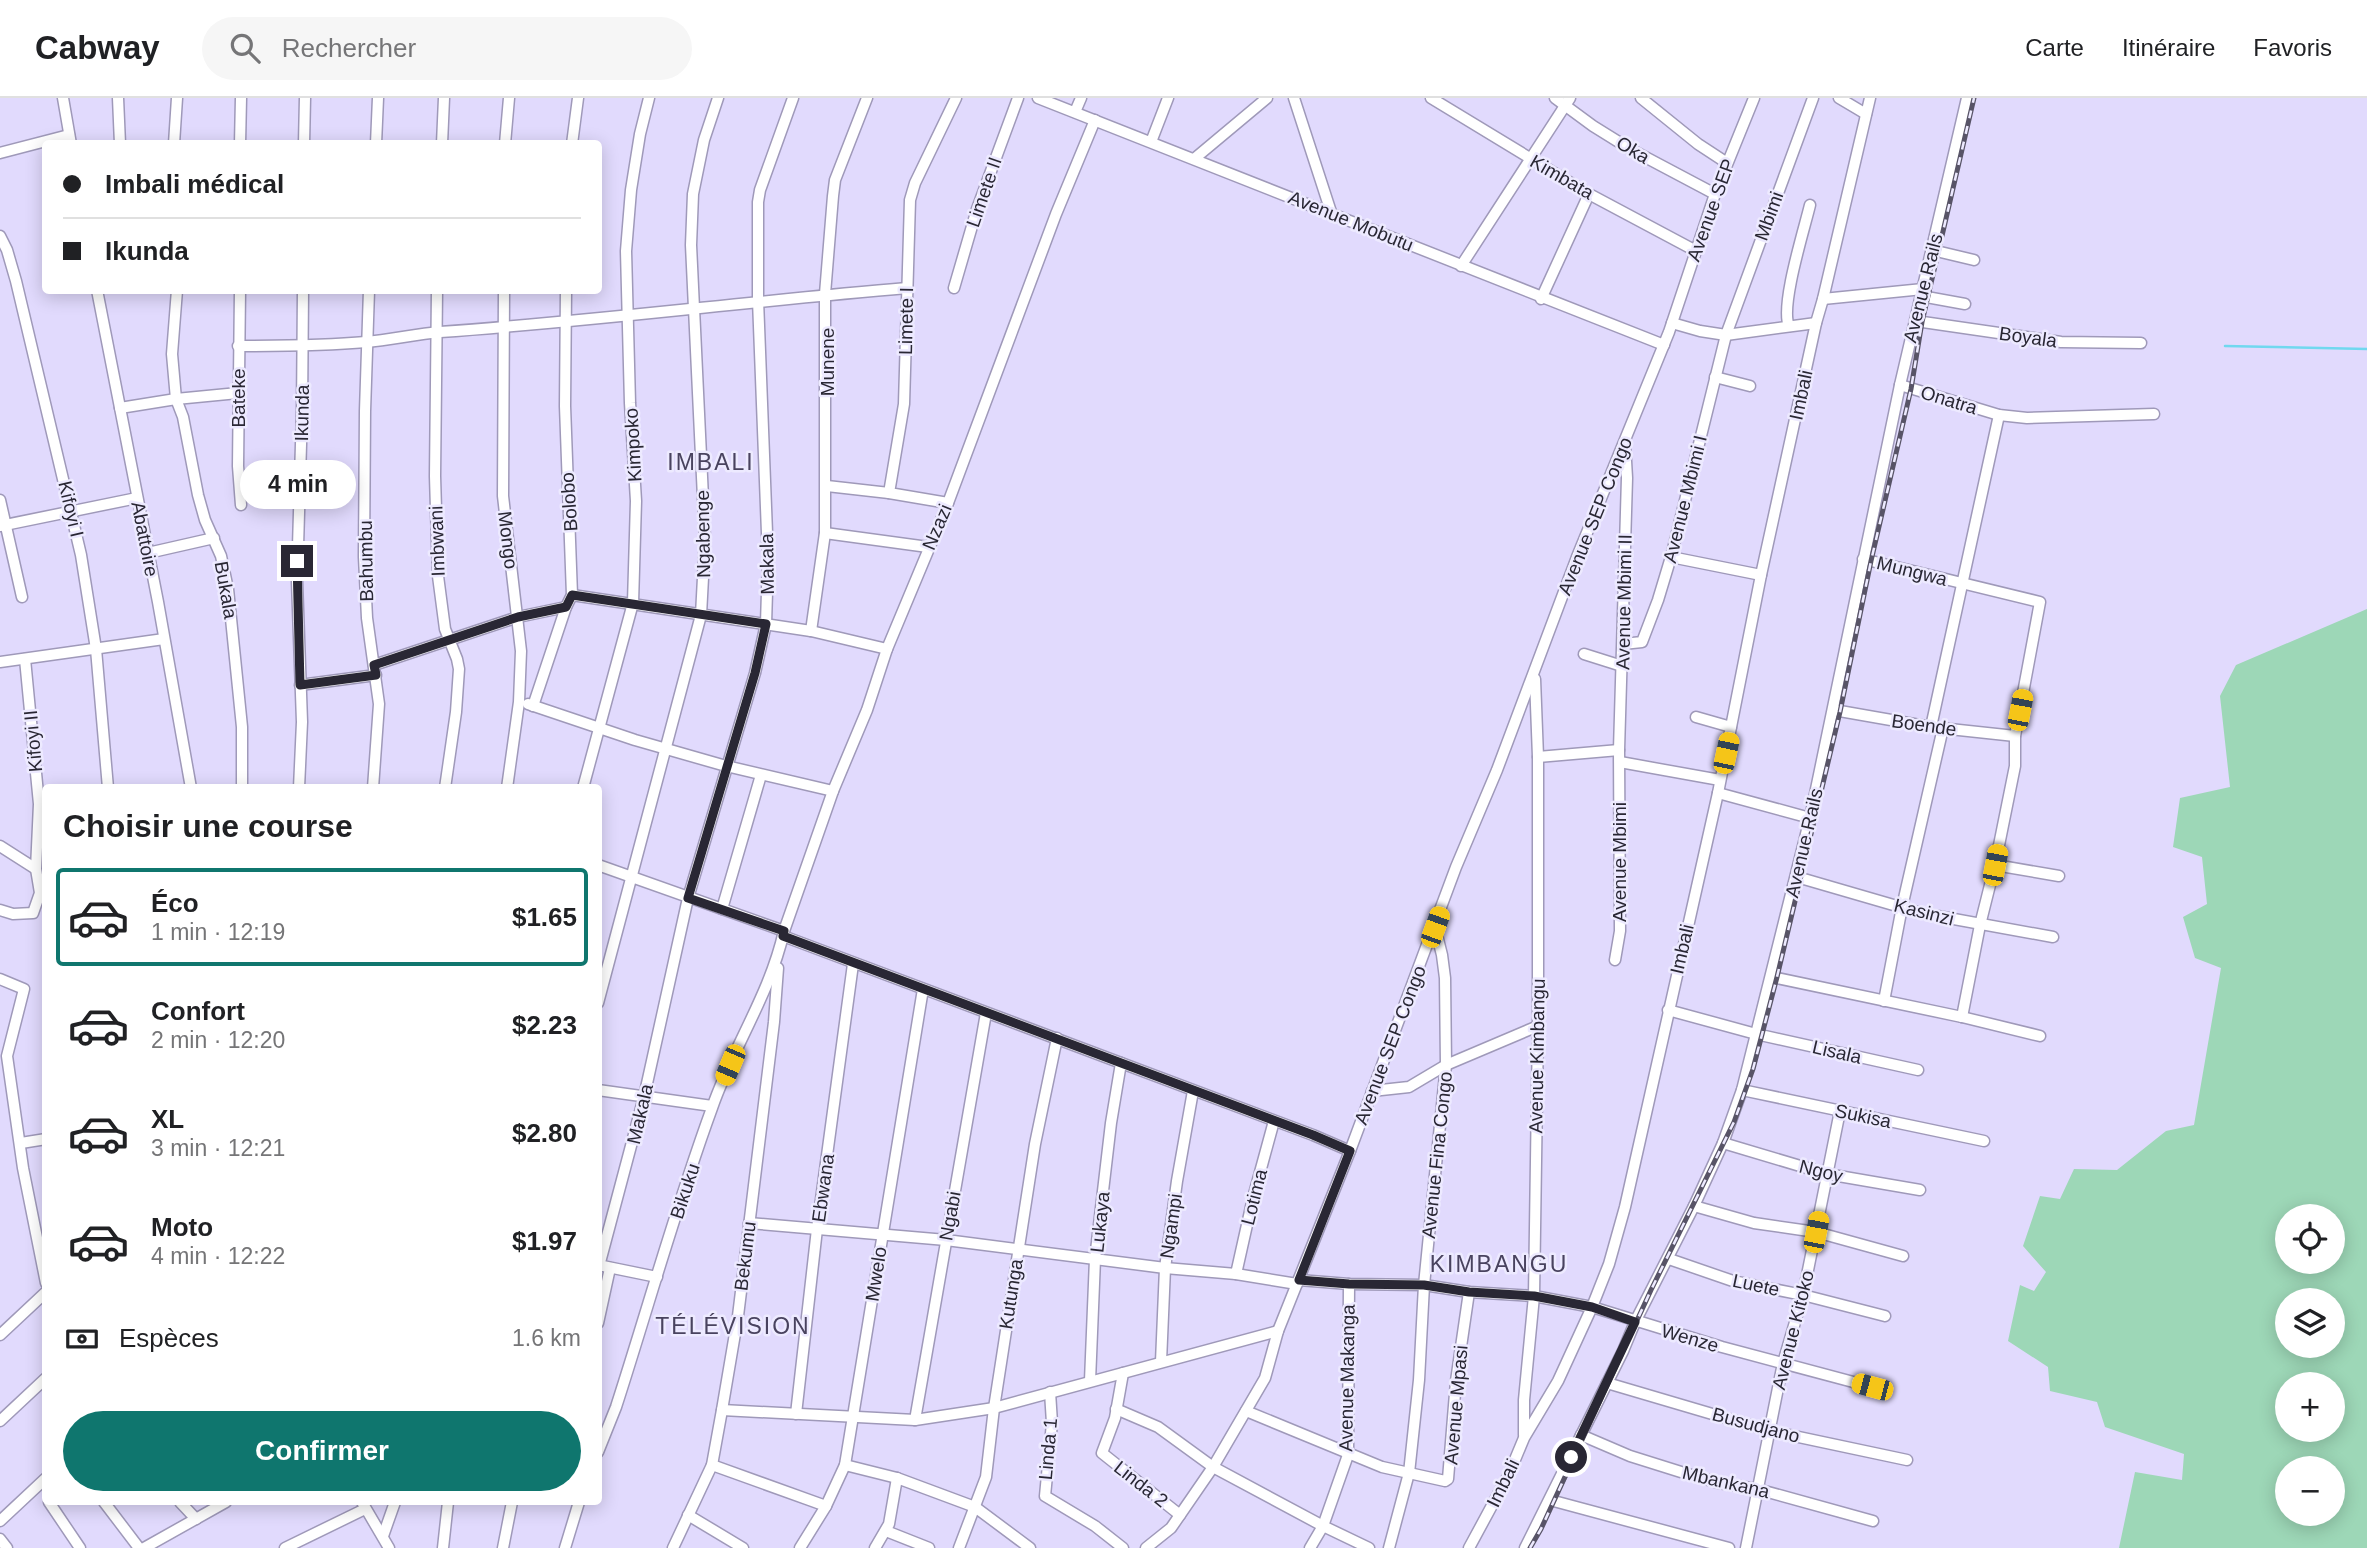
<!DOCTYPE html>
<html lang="fr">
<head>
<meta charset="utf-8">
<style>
	body { margin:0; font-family:Helvetica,sans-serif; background:#f6f6f6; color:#202124; height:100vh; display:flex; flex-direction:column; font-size:26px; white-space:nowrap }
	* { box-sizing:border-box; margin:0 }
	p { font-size:23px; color:#757577 }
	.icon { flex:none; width:38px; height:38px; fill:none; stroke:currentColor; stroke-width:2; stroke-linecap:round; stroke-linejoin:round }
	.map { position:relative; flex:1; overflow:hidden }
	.side { position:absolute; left:42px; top:686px; width:560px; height:721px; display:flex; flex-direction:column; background:#fff; border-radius:7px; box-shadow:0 4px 18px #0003 }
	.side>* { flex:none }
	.top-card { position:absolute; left:42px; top:42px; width:560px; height:154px; border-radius:7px; box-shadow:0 4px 18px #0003; display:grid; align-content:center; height:154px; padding:0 21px; background:#fff }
	.tools { position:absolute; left:2275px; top:1106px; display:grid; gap:14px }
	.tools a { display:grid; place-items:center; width:70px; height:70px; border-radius:50%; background:#fff; box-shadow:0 4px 18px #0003; font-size:35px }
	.end { position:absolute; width:32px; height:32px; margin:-16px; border:9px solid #292734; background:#fff; box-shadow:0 0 0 4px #fff }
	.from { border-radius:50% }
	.bubble { position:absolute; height:49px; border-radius:24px; background:#fff; box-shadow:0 4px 18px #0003; font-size:23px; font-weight:700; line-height:49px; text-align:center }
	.car { position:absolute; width:21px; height:42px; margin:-21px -10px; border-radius:9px; box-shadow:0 0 5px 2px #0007; background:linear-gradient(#f5c518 24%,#345 0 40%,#f5c518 0 76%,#345 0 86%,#f5c518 0) }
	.top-card b { display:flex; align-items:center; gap:24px; height:66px; font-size:26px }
	.top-card b+b { border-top:2px solid #e0e0e0 }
	.top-card i { width:18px; height:18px; background:#202124 }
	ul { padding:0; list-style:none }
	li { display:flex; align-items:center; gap:21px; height:98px; margin:0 14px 10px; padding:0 7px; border:4px solid transparent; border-radius:7px }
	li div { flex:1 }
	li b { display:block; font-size:26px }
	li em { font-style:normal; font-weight:700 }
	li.selected { border-color:#0f766e }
	li>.icon { width:63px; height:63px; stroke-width:1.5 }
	h2 { padding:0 21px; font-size:32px; line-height:84px }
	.pay { display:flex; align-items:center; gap:18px; height:77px; padding:0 21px; font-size:26px }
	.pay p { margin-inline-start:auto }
	.button { display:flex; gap:14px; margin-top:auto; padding:14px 21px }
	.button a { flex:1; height:80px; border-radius:42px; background:#0f766e; color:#fff; font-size:28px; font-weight:700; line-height:80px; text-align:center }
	header { display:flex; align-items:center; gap:42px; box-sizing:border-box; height:98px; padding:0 35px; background:#fff; border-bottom:2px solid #e0e0e0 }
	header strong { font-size:33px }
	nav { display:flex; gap:38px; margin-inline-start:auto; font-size:24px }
	.search { width:490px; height:63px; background:#f6f6f6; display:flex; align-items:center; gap:18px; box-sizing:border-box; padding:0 24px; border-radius:38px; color:#757577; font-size:26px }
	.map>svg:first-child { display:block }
	.green { fill:#9dd7b7; fill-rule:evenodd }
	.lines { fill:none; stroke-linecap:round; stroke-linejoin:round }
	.stream { stroke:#70d8ef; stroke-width:2.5 }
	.street-casing { stroke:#9f99b9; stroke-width:13 }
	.street { stroke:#fff; stroke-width:10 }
	.rail-casing { stroke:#585467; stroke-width:5 }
	.rail { stroke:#edeaff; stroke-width:2.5; stroke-dasharray:8; stroke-linecap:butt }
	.route { stroke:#292734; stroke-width:9 }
	.labels { text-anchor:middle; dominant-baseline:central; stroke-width:5; stroke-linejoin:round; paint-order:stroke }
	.street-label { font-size:19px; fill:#292734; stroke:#edeaff }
	.quarter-label { font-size:23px; letter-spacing:2px; fill:#49435f; stroke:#edeaff }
</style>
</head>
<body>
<header>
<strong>Cabway</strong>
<div class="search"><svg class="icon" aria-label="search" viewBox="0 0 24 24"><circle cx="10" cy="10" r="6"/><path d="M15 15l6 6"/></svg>Rechercher</div>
<nav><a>Carte</a><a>Itinéraire</a><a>Favoris</a></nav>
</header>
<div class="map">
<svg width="2367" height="1450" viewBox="0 0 2367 1450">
	<rect width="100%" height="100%" fill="#e1dafd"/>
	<!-- green -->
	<path class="green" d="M2367 511V1450H2119L2135 1374 2182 1382 2184 1356 2105 1329 2097 1304 2050 1293 2048 1269 2008 1243 2020 1187 2034 1193 2046 1174 2023 1148 2040 1098 2060 1101 2074 1071 2117 1072 2166 1033 2194 1027 2221 870 2195 860 2183 819 2207 806 2202 759 2173 749 2180 700 2230 689 2220 598 2236 567ZM2287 1118H2333V1164H2287ZM2287 1202H2333V1248H2287ZM2287 1286H2333V1332H2287ZM2287 1370H2333V1416H2287Z"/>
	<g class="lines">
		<!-- stream -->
		<polyline class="stream" points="2225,248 2367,251"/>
		<!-- street casing -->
		<g class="street-casing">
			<g id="street">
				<polyline points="63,0 71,46"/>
				<polyline points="118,0 120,46"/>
				<polyline points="1038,0 1664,247"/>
				<polyline points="1294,0 1331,114"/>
				<polyline points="1431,0 1589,96 1696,153"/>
				<polyline points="1555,0 1593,28 1630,51 1715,96"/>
				<polyline points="1641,0 1698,46 1727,65"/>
				<polyline points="1839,0 1866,16"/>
				<polyline points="1075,14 1081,0"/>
				<polyline points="1151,44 1168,0"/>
				<polyline points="174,46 177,0"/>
				<polyline points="240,46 241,0"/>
				<polyline points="304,46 305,0"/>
				<polyline points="376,46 378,0"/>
				<polyline points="442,46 444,0"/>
				<polyline points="505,46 509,0"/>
				<polyline points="572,46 578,0"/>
				<polyline points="0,55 69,37"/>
				<polyline points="1194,61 1267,0"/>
				<polyline points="0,138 7,152 16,183 81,457 96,551 108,690"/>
				<polyline points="1932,152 1974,162"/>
				<polyline points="1461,168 1570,0"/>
				<polyline points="954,190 977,111 1018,0"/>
				<polyline points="97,192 158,504 191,690"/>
				<polyline points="177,192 172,256 176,301 183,319 198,397 205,422 221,458 228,491 242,629 242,690"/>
				<polyline points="240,192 238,368 241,407"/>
				<polyline points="369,192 365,313 364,459 367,520 379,606 373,690"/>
				<polyline points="437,192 435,378 438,478 445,531 457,561 459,571 456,614 445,690"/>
				<polyline points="504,192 503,398 521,553 519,604 507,690"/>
				<polyline points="1921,198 1965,206"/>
				<polyline points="1541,201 1589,96"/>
				<polyline points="1823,201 1923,191"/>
				<polyline points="1916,223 2061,244 2141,245"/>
				<polyline points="1672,225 1700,233 1726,237 1816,225"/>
				<path d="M1789 228C1780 208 1804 132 1810 107"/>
				<path d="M238 248C281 248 323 248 366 244 391 242 415 236 440 234 596 223 751 203 907 190"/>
				<polyline points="1715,279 1750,288"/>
				<polyline points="1900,287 1999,317 2027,320 2154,316"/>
				<polyline points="120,310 176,301 238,295"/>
				<polyline points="827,388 889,395"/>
				<polyline points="0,402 22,499"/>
				<polyline points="948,405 889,395 904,306 910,102 915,85 956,0"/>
				<polyline points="0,428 137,400"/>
				<polyline points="825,435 928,449"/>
				<polyline points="148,455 214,440"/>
				<polyline points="1671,459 1761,477"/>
				<polyline points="1863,461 2040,504 2015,638 2015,668 1995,767 1980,827 1962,919"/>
				<polyline points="572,497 811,533 887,551"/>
				<polyline points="811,533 825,435 825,196 833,98 835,82 867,0"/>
				<polyline points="1623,546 1642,544 1658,502 1671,459 1726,237 1813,0"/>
				<polyline points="1584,556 1622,568"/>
				<polyline points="0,564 164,541"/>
				<polyline points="374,567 518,519 566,509"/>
				<polyline points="300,587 376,577"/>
				<polyline points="528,606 635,642 726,668 833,693"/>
				<polyline points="533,608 566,509 572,497 565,308 566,192"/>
				<polyline points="1834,612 1931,629 2015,638"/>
				<polyline points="1696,619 1731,629"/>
				<polyline points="1931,629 1999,317"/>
				<polyline points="1538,659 1619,652"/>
				<polyline points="1620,664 1720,682"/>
				<polyline points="299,690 302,624 297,483 302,312 303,192"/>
				<polyline points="583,690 633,505 636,403 630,305 626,153 631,92 640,36 649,0"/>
				<polyline points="1718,695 1810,720"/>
				<polyline points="0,748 36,771"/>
				<polyline points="598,767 784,833"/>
				<polyline points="1995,767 2059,778"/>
				<polyline points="1797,779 1921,815 2053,839"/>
				<polyline points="722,811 761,677"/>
				<polyline points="0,812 13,816 33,815 40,795 36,771 39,706 25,561"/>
				<polyline points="783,838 1313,1037 1350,1053"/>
				<polyline points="1615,862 1620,833 1619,652 1627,380 1625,346"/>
				<polyline points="1772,879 1962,919 2040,938"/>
				<polyline points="0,881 24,891 7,958 23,1070 46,1185"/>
				<polyline points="1884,903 1902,809 1943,630"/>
				<polyline points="598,905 701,517 705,442 691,147 693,96 704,42 718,0"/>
				<polyline points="1668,912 1756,936 1918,972"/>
				<polyline points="598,992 712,1008"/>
				<polyline points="1742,992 1984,1043"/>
				<polyline points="1372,993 1409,989 1446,967 1538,928"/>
				<polyline points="21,1045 46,1041"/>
				<polyline points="1723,1045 1827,1076 1920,1092"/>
				<polyline points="1694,1108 1754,1125 1816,1134 1903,1158"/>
				<polyline points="749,1125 946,1142 1165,1170 1236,1176 1297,1186"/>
				<polyline points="1669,1161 1733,1183 1803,1197 1885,1218"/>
				<polyline points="598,1167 657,1179"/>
				<polyline points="599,1168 644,999 688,800 755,575 766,526 768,461 758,202 758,104 760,92 793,0"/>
				<polyline points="1236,1176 1253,1100 1274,1023"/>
				<polyline points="1299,1182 1349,1186 1424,1187 1469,1194 1534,1198 1592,1209 1722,1249 1872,1289"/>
				<polyline points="598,1225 610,1170"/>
				<polyline points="0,1237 46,1194"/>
				<polyline points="1161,1264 1165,1170 1177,1083 1193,993"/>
				<polyline points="1123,1275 1115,1320 1102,1355 1180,1417"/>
				<polyline points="1090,1283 1095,1161 1111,1025 1121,965"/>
				<polyline points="1607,1285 1770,1333 1907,1362"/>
				<polyline points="1050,1294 1052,1325 1045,1398 1095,1428 1123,1450"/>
				<polyline points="1116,1311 1158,1329 1213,1369 1323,1428 1369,1450"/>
				<polyline points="722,1312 915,1322 994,1310 1278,1233"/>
				<polyline points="1246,1313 1382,1369 1445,1383 1448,1381 1456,1283 1469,1194"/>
				<polyline points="796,1316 817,1131 853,866"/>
				<polyline points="915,1322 986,915"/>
				<polyline points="0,1323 46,1280"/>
				<polyline points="1524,1337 1524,1302 1534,1198 1538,928 1538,659 1535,581"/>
				<polyline points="1581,1337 1630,1358 1681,1374 1719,1385 1757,1391 1873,1423"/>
				<path d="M598 1354 616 1309C648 1210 676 1108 712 1010 733 949 770 896 784 833L833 693 867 612 887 551 948 405 1056 116 1095 22"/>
				<polyline points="712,1367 826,1408"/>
				<polyline points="845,1367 897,1380 975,1409 1030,1450"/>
				<polyline points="1550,1402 1729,1450"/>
				<polyline points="49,1404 80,1450"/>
				<polyline points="104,1404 139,1450"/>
				<polyline points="180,1404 196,1421"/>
				<polyline points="362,1404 389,1450"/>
				<polyline points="688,1417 743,1450"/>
				<polyline points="0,1423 46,1380"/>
				<polyline points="886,1433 929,1450"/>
				<polyline points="383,1438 395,1404"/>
				<polyline points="0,1441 7,1450"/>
				<polyline points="144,1450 226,1404"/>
				<polyline points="285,1450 365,1411"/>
				<polyline points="443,1450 448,1404"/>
				<polyline points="503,1450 512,1404"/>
				<polyline points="565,1450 579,1404"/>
				<polyline points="673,1450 712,1367 722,1312 738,1218 774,924 778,870"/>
				<polyline points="800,1450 826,1408 845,1367 923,891"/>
				<polyline points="875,1450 889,1426 897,1380"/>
				<polyline points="959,1450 986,1379 994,1310 1035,1046 1057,940"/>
				<polyline points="1146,1450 1171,1430 1213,1369 1265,1280 1278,1233 1350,1053 1456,769 1497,672 1577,459 1669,234 1715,96 1754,0"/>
				<polyline points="1310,1450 1323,1428 1348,1357 1349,1186"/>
				<polyline points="1389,1450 1409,1375 1419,1282 1424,1187 1446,967 1445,880 1442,857 1435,829"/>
				<polyline points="1469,1450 1509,1376 1524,1340 1558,1283 1592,1209 1609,1166 1625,1109 1718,695 1761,477 1816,225 1823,201 1870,0"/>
				<polyline points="1525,1450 1623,1253 1635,1224 1694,1108 1723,1045 1742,992 1810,720 1900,287 1967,0"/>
				<polyline points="1746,1450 1783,1265 1803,1197 1840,1013"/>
			</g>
		</g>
		<!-- street -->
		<use href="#street" class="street"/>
		<!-- rail casing -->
		<g class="rail-casing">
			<polyline id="rail" points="1530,1450 1541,1431 1651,1192 1734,1024 1753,971 1777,879 1840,614 1871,463 1911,291 1922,224 1974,0"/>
		</g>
		<!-- rail -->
		<use href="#rail" class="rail"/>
	</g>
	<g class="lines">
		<!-- route -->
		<polyline class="route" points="297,463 300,587 376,577 374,567 518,519 566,509 572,497 766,526 755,575 688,800 784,833 783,838 1313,1037 1350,1053 1299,1182 1349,1186 1424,1187 1469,1194 1534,1198 1592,1209 1635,1224 1571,1359"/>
	</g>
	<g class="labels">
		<!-- street labels -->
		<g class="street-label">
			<text transform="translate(1633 52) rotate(31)">Oka</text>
			<text transform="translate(1562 79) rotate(30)">Kimbata</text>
			<text transform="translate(984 94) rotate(-71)">Limete II</text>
			<text transform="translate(1711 112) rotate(-70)">Avenue SEP</text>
			<text transform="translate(1769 118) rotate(-70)">Mbimi</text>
			<text transform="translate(1351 123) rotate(22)">Avenue Mobutu</text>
			<text transform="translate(1923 190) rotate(-76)">Avenue Rails</text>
			<text transform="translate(906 223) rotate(-89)">Limete I</text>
			<text transform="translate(2028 239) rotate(8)">Boyala</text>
			<text transform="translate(827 264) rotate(-90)">Munene</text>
			<text transform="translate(1801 297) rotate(-78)">Imbali</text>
			<text transform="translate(238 300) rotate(-90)">Bateke</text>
			<text transform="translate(1949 302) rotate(17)">Onatra</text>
			<text transform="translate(302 315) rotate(-89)">Ikunda</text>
			<text transform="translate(633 347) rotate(-93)">Kimpoko</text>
			<text transform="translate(1685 401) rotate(-76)">Avenue Mbimi I</text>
			<text transform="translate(569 404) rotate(-94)">Bolobo</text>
			<text transform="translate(71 411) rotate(77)">Kifoyi I</text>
			<text transform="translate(1595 418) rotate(-68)">Avenue SEP Congo</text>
			<text transform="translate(937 429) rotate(-67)">Nzazi</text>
			<text transform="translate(703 436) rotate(-91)">Ngabenge</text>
			<text transform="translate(145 441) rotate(79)">Abattoire</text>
			<text transform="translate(508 442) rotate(83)">Mongo</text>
			<text transform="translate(437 443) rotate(-92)">Imbwani</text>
			<text transform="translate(366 463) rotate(-91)">Bahumbu</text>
			<text transform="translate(767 466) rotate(-91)">Makala</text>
			<text transform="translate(1912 473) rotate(14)">Mungwa</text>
			<text transform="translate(226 492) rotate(80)">Bukala</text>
			<text transform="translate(1624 504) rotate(-89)">Avenue Mbimi II</text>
			<text transform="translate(1924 627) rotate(8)">Boende</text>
			<text transform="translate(33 643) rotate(-95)">Kifoyi II</text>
			<text transform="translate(1804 745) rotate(-77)">Avenue Rails</text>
			<text transform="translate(1619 764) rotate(-90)">Avenue Mbimi</text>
			<text transform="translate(1924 814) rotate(14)">Kasinzi</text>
			<text transform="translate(1682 851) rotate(-77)">Imbali</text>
			<text transform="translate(1390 947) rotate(-69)">Avenue SEP Congo</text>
			<text transform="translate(1837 954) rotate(13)">Lisala</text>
			<text transform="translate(1537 958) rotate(-89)">Avenue Kimbangu</text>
			<text transform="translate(640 1016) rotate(-77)">Makala</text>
			<text transform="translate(1863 1018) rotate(12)">Sukisa</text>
			<text transform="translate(1437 1057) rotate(-84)">Avenue Fina Congo</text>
			<text transform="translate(1821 1073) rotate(14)">Ngoy</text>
			<text transform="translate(823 1090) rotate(-82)">Ebwana</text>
			<text transform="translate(685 1093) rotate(-72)">Bikuku</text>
			<text transform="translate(1254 1099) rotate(-76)">Lotima</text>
			<text transform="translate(950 1118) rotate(-80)">Ngabi</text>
			<text transform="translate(1100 1124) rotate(-84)">Lukaya</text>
			<text transform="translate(1171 1128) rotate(-82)">Ngampi</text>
			<text transform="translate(745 1158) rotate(-83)">Bekumu</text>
			<text transform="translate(876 1176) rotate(-81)">Mwelo</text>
			<text transform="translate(1756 1187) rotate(12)">Luete</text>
			<text transform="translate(1011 1196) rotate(-81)">Kutunga</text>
			<text transform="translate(1793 1232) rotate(-76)">Avenue Kitoko</text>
			<text transform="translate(1690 1240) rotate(16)">Wenze</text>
			<text transform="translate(1347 1280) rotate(-89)">Avenue Makanga</text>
			<text transform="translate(1456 1307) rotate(-85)">Avenue Mpasi</text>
			<text transform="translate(1756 1327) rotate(15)">Busudjano</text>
			<text transform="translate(1048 1351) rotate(-85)">Linda 1</text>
			<text transform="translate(1726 1384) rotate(13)">Mbankana</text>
			<text transform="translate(1503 1385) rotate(-64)">Imbali</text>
			<text transform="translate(1141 1386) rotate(38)">Linda 2</text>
		</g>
		<!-- quarter labels -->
		<g class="quarter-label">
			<text x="711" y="364">IMBALI</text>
			<text x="1499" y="1166">KIMBANGU</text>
			<text x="733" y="1228">TÉLÉVISION</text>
		</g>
	</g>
</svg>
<div class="tools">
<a><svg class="icon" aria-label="locate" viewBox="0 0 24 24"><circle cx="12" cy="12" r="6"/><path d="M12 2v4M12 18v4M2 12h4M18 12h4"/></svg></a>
<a><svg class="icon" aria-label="layers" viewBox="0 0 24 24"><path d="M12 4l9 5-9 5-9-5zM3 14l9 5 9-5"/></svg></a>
<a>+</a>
<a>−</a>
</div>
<i class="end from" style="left:1571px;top:1359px"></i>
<i class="end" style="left:297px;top:463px"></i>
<div class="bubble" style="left:240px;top:362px;width:116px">4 min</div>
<i class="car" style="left:2020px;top:612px;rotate:11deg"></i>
<i class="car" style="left:1726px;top:655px;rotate:12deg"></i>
<i class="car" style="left:1995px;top:767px;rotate:11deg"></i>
<i class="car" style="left:1435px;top:829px;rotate:20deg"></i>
<i class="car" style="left:730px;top:967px;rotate:203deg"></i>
<i class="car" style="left:1816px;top:1134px;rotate:11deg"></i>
<i class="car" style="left:1872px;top:1289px;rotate:285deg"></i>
<div class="top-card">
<b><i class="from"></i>Imbali médical</b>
<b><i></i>Ikunda</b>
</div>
<section class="side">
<h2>Choisir une course</h2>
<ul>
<li class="selected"><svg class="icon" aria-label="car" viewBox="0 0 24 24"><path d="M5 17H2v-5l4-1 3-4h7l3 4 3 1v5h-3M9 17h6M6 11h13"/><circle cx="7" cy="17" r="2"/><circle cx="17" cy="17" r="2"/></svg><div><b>Éco</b><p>1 min · 12:19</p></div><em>$1.65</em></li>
<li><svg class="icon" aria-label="car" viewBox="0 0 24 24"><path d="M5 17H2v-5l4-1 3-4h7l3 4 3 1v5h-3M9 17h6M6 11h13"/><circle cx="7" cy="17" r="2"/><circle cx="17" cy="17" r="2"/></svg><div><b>Confort</b><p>2 min · 12:20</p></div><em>$2.23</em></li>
<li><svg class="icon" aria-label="car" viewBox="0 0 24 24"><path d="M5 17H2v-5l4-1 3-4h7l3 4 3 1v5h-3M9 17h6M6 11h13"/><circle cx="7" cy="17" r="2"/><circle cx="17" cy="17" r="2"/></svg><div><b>XL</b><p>3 min · 12:21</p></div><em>$2.80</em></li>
<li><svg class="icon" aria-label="car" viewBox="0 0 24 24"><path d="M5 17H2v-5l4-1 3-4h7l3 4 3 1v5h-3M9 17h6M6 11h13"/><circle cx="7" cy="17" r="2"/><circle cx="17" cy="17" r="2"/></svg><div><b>Moto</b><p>4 min · 12:22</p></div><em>$1.97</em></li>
</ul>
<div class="pay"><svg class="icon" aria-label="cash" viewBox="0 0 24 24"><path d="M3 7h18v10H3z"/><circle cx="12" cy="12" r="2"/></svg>Espèces<p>1.6 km</p></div>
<div class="button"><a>Confirmer</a></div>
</section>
</div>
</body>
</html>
